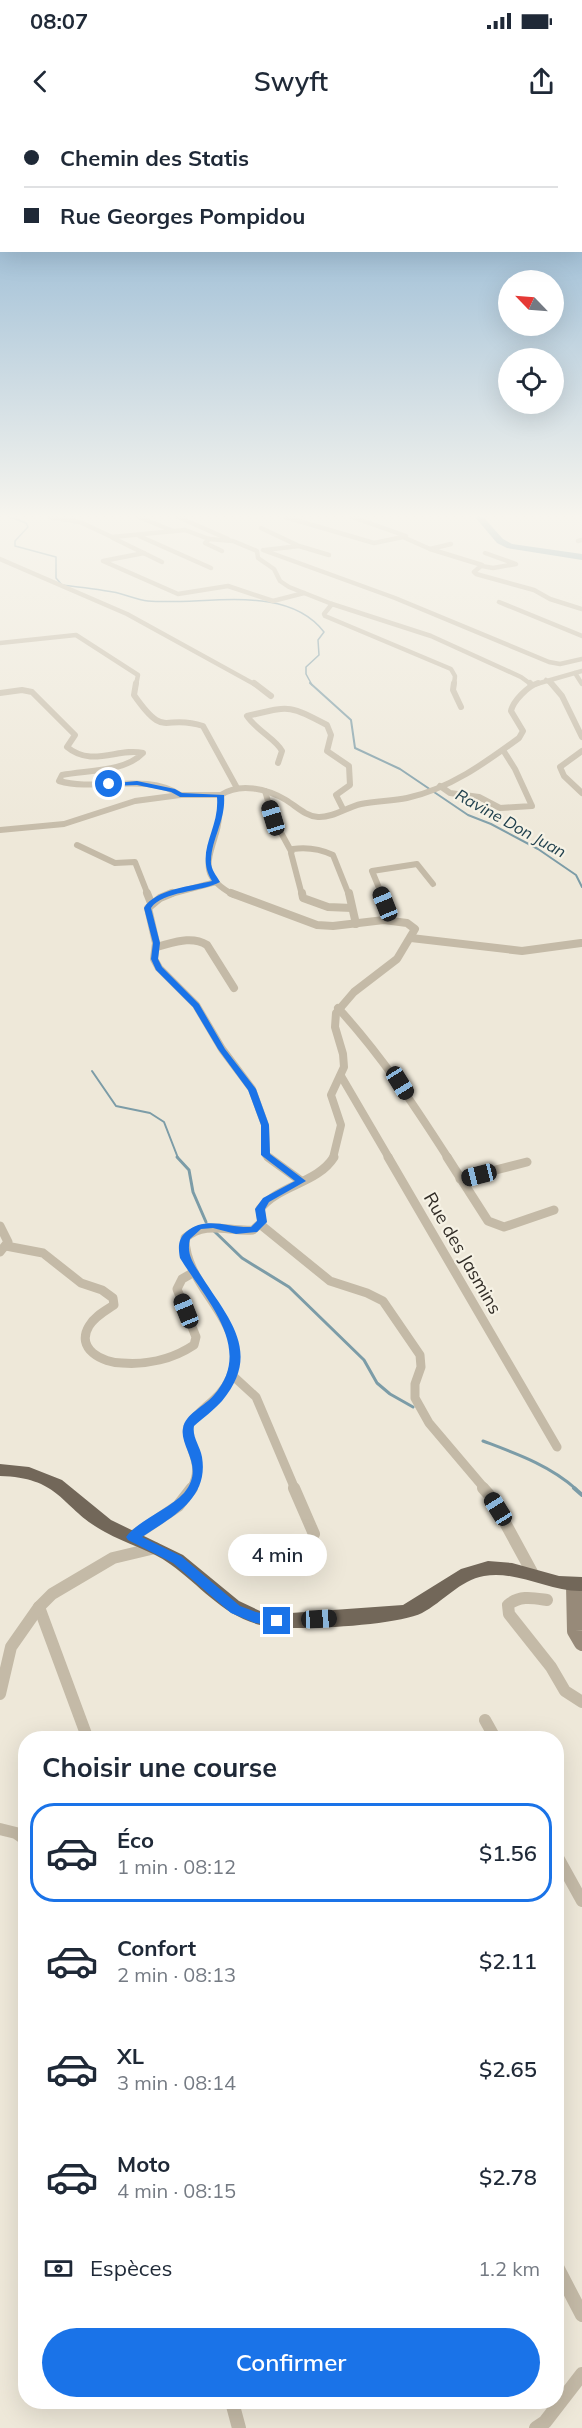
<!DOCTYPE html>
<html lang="fr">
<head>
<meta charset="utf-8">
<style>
	body { margin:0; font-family:Mulish,sans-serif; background:#f2f2f3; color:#1f2937; height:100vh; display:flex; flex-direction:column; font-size:22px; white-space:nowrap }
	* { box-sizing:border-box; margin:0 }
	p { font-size:20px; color:#747a83 }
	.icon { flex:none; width:33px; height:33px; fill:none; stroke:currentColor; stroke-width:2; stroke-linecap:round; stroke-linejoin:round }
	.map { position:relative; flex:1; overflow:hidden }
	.panel { position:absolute; left:18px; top:1611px; width:546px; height:678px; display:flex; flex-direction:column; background:#fff; border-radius:24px; box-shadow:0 6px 24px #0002 }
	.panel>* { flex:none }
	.banner { position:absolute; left:0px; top:0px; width:582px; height:132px; box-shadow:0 6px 24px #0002; display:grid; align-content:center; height:132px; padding:0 24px; background:#fff }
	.needle { width:39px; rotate:295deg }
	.buttons { position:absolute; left:498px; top:150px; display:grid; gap:12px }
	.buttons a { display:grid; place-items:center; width:66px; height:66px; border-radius:50%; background:#fff; box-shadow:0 6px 24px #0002; font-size:30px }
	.end { position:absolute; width:27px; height:27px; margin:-14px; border:8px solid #1a73e8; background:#fff; box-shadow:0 0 0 3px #fff }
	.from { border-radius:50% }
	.bubble { position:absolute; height:42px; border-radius:21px; background:#fff; box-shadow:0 6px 24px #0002; font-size:20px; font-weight:600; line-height:42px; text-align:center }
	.car { position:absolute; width:18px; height:36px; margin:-18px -9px; border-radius:8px; box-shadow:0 0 4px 2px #0007; background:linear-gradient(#222 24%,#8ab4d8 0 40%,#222 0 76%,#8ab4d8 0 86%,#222 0) }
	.banner b { display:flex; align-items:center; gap:21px; height:57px; font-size:22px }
	.banner b+b { border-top:2px solid #e0e1e3 }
	.banner i { width:15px; height:15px; background:#1f2937 }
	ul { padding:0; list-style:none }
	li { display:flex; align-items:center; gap:18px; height:99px; margin:0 12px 9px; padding:0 12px; border:3px solid transparent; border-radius:24px }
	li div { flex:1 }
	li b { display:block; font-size:22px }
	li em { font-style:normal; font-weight:600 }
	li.selected { border-color:#1a73e8 }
	li>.icon { width:54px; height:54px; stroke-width:1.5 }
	h2 { padding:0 24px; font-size:27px; line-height:72px }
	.pay { display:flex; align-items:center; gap:15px; height:66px; padding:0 24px; font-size:22px }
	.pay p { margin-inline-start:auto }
	.button { display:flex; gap:12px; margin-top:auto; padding:12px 24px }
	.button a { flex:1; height:69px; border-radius:36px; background:#1a73e8; color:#fff; font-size:24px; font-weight:600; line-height:69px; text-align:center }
	.status { display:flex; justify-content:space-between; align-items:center; height:42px; padding:0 30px; background:#fff; direction:ltr }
	.status svg { height:16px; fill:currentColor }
	header { display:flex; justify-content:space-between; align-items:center; height:78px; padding:0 24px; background:#fff; font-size:27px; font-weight:600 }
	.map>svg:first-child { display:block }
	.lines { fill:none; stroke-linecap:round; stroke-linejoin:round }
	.stream-far3 { stroke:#7c9ca7; stroke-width:1.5 }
	.stream-far2 { stroke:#7c9ca7; stroke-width:2 }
	.stream-far1 { stroke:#7c9ca7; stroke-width:3 }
	.stream { stroke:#7c9ca7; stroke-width:4 }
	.river { fill:#7c9ca7; fill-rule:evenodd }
	.minor-far5 { stroke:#c4baa7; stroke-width:4.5 }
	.minor-far4 { stroke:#c4baa7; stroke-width:6 }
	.minor-far3 { stroke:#c4baa7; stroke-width:8 }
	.minor-far2 { stroke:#c4baa7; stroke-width:9 }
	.minor-far1 { stroke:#c4baa7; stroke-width:12 }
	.minor { stroke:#c4baa7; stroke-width:14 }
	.secondary { stroke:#978a79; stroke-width:16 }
	.primary { fill:#726759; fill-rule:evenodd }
	.route { fill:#1a73e8 }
	.labels { text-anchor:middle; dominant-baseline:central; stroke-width:4.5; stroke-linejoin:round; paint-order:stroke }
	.far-water-label { font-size:16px; font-style:italic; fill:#21414e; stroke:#f6f2e5 }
	.street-label { font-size:18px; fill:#312c26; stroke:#f6f2e5 }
</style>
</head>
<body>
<div class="status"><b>08:07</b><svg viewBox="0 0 49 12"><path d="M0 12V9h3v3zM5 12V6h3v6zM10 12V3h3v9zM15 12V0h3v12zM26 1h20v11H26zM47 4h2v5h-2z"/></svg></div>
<header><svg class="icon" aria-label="back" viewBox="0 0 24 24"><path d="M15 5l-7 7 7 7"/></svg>Swyft<svg class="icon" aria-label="share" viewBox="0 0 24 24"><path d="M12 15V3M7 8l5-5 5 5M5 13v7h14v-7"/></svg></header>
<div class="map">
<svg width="582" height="2308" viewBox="0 0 582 2308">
	<rect width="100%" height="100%" fill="#eee8d9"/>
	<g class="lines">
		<!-- stream-far3 -->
		<path class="stream-far3" d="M10 397 26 403 28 407 15 421V426L56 437V458L62 465C79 467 96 469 113 472 125 474 136 480 148 481 203 486 286 462 324 512L318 520 319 535 306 547V554L312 565"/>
		<!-- stream-far2 -->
		<g class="stream-far2">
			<polyline points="310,563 351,600 355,628 400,649 468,695 491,704 538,729 576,755 582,767"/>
			<polyline points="92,951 116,986 150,993 164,1002 178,1038"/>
		</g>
		<!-- stream-far1 -->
		<g class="stream-far1">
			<polyline points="177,1037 189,1050 193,1072 206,1102"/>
			<polyline points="214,1111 242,1138 289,1167 364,1240 377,1263 390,1274 413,1287"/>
			<path d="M483 1321C517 1334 549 1345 576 1369"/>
		</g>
		<!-- stream -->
		<polyline class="stream" points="574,1368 582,1375"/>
		<!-- river -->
		<polygon class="river" points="475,397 483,397 503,419 512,424 582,434 582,440 507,428 497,423"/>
		<!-- minor-far5 -->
		<g class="minor-far5">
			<polyline points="49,397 80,402 112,417 185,410 209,419 233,421 257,431 258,438 274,449 280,461 289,467 332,484 431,516 521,557 532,565"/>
			<polyline points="139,397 173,411"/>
			<polyline points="178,397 228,419"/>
			<polyline points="285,397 374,423 403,417 430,429 482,445 474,452 476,454 534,470 550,479 582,489"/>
			<polyline points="352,397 406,416"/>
			<polyline points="261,408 297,425"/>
			<polyline points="139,416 211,448"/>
			<polyline points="113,418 162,442"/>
			<polyline points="209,419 205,423 222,431"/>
			<polyline points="578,421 582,420"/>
			<polyline points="430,429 451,424"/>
			<polyline points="263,430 395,478 549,542 560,544 582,539"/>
			<polyline points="265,430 299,426 329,435"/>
			<polyline points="144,433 103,441 178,474 228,466 273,481 304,473"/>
			<polyline points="0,439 127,494 256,565"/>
			<polyline points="482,446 493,448 516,444 485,433"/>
			<polyline points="499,482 582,516"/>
			<polyline points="332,484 324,494 325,496 451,549 455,556 454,565"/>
			<polyline points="0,523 76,515 138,555 136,565"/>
			<polyline points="575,553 582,564"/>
			<polyline points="546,560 553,565"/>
			<polyline points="533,565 582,551"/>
		</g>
		<!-- minor-far4 -->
		<g class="minor-far4">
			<path d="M136 563 134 575C166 621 163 593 203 606L237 668"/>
			<polyline points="254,563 271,576"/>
			<polyline points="454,563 453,570 461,587"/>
			<polyline points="530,563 532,565"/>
			<polyline points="551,563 562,576 582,617"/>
			<path d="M0 573 22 570 32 572 75 615 67 627C92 648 119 627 143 633 125 652 87 650 62 655L59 661C96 672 147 652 180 675"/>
			<polyline points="582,631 560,647 564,656 582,673"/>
			<path d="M278 643 282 631C277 620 256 610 247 596 290 586 287 584 327 605L331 615 327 631 349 646 350 665 336 675 343 689"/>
			<polyline points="440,666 450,673 479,677 500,688 532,686 515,649 503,630"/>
			<polyline points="265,671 273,698 291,731"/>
			<polyline points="0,710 64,704 135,681 180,675 221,675"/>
			<polyline points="77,725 115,743 135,742 148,775"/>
			<polyline points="167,775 216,762"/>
			<path d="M234 775C200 757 207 743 216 713 220 701 220 687 221 675 240 662 267 669 286 680 296 686 305 696 318 697 333 698 347 687 361 684 376 681 392 681 407 678 449 669 485 643 519 618L523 611 511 591C513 581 528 566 538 563"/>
			<path d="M302 775 291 733 293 729C307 727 320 729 333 735L349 775"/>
			<polyline points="382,775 372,751 417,744 433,764"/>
		</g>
		<!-- minor-far3 -->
		<g class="minor-far3">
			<polyline points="147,773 151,783"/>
			<polyline points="172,773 160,778 148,788 156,823 154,839 159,848 196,885 222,929 252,969 265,1005 266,1035 270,1038"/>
			<polyline points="231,773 317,805 333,806 384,800 407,803 415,809 397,839 354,872 336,893 335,907 343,934 344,947 331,975 341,1005 333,1038"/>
			<polyline points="302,773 303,778 328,787 352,788"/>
			<polyline points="349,773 356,804"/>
			<polyline points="381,773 392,800"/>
			<polyline points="411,818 522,831 581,823"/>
			<path d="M156 827C173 823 191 815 207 825L234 868"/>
			<path d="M338 888C381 935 414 985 448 1038"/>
			<polyline points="341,956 389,1038"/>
		</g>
		<!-- minor-far2 -->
		<g class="minor-far2">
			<polyline points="268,1037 301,1061"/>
			<polyline points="388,1037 557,1327"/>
			<polyline points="447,1037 488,1101 504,1107 554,1090"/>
			<polyline points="460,1059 527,1042"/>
			<polyline points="261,1105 330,1161 367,1173 383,1181 420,1235 421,1247 415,1264 415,1278 429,1303 485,1369"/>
			<polyline points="0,1106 8,1122 0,1132"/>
			<path d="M6 1126 43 1133 81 1163 102 1170 113 1178 114 1185C105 1191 95 1196 89 1206 75 1229 103 1243 122 1243 147 1245 173 1239 194 1225L196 1217 177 1169 182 1159 194 1152"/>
			<polyline points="232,1255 256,1277 295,1369"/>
			<path d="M191 1369C206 1342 186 1330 188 1307 197 1289 220 1281 230 1258 254 1206 185 1170 185 1118 206 1100 228 1112 253 1110L262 1102 260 1089C280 1064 317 1064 334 1037"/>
		</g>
		<!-- minor-far1 -->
		<g class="minor-far1">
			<polyline points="294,1368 314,1414"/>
			<polyline points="483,1368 491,1377 533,1454"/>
			<polyline points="132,1417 178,1386 192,1368"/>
			<path d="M547 1480C533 1478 520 1475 508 1485L509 1494 551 1547 565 1571 582 1582"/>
			<polyline points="39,1487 86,1614"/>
			<polyline points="0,1574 11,1527 39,1487 52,1474 113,1438 155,1428"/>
			<polyline points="485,1600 495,1618"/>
			<polyline points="0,1709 16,1713 26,1720"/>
			<polyline points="556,1734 582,1781"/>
		</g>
		<!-- minor -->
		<g class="minor">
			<polyline points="556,2145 582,2195"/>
			<polyline points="232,2282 239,2308"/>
			<polyline points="536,2308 545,2302 582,2254"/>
		</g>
		<!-- secondary -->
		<polyline class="secondary" points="574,1465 575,1511 582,1523"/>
		<!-- primary -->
		<path class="primary" d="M0 1344 29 1347 62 1360 111 1400 183 1435 239 1481 260 1491 277 1494 403 1485 461 1449 488 1441 512 1443 559 1456 582 1457V1471C549 1472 517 1450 484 1456 460 1460 443 1482 422 1493 396 1506 288 1512 260 1505 222 1495 201 1466 170 1444 151 1430 126 1424 105 1412 60 1388 63 1358 0 1356Z"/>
	</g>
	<!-- sky -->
	<linearGradient id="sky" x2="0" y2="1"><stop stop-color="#7daace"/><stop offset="0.55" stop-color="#f7f5ee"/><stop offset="1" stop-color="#f7f5ee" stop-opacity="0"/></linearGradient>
	<rect width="582" height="720" fill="url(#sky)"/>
	<!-- route -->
	<path class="route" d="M137 661 175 669 182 673 224 675C226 700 212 717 211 740 210 748 216 755 220 762 202 772 162 771 151 788L160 823 158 839 162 847 199 884 225 929 256 969 269 1005 270 1034 306 1061 269 1082 265 1089 267 1102 257 1112 236 1114 213 1108 201 1109 190 1119C186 1135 194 1144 202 1157 229 1199 262 1233 222 1281 214 1290 203 1298 194 1306 192 1317 200 1326 202 1337 209 1379 172 1397 142 1417L181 1436 240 1486 256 1492 282 1497 283 1501 277 1506 255 1503 231 1493 173 1443 128 1420 126 1417C136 1402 169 1389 184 1373 206 1347 179 1327 183 1308 185 1294 205 1286 214 1275 255 1228 205 1179 180 1138 178 1127 178 1119 186 1112 206 1095 228 1108 251 1107L257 1101 255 1089 263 1078 295 1061 261 1035V1005L248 970 218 929 193 887 156 850 151 839 153 823 144 788C155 769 192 766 212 761 194 731 220 710 217 677H180L171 672 137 665 109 666 106 664Z"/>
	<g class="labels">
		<!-- far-water labels -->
		<g class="far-water-label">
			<text transform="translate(511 703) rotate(29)">Ravine Don Juan</text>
		</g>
		<!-- street labels -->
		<g class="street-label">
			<text transform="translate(463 1133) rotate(60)">Rue des Jasmins</text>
		</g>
	</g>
</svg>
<div class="buttons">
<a><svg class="needle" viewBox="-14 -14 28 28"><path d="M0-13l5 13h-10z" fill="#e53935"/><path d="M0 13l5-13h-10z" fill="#747a83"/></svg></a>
<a><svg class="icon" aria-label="locate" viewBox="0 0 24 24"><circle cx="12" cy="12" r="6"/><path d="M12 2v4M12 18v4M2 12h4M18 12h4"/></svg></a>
</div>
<i class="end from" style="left:109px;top:664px"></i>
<i class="end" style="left:277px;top:1501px"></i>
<div class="bubble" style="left:228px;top:1414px;width:99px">4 min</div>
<i class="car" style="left:273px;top:698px;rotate:343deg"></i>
<i class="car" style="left:385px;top:784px;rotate:338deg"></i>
<i class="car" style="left:400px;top:963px;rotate:148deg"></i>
<i class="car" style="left:479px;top:1055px;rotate:256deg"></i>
<i class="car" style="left:186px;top:1191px;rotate:338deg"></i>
<i class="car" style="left:498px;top:1389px;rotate:328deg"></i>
<i class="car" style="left:319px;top:1499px;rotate:87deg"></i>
<div class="banner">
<b><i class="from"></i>Chemin des Statis</b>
<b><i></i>Rue Georges Pompidou</b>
</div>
<section class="panel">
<h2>Choisir une course</h2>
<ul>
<li class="selected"><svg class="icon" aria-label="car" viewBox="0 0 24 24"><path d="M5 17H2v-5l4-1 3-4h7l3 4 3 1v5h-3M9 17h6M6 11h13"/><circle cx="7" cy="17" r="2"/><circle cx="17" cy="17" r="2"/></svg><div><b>Éco</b><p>1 min · 08:12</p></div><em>$1.56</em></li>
<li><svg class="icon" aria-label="car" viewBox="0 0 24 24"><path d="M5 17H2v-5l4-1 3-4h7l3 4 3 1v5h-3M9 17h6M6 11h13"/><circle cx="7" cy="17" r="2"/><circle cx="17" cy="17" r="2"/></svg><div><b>Confort</b><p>2 min · 08:13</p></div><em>$2.11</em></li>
<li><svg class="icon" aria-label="car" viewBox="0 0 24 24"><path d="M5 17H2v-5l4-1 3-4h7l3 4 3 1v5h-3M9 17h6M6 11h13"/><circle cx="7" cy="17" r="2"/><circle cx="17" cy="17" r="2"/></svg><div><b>XL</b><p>3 min · 08:14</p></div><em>$2.65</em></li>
<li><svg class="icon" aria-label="car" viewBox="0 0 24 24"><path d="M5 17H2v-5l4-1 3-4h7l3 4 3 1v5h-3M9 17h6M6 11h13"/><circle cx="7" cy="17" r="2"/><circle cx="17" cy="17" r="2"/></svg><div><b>Moto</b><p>4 min · 08:15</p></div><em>$2.78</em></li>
</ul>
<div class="pay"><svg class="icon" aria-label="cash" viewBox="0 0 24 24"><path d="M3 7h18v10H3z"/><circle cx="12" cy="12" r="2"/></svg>Espèces<p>1.2 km</p></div>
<div class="button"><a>Confirmer</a></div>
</section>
</div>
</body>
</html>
